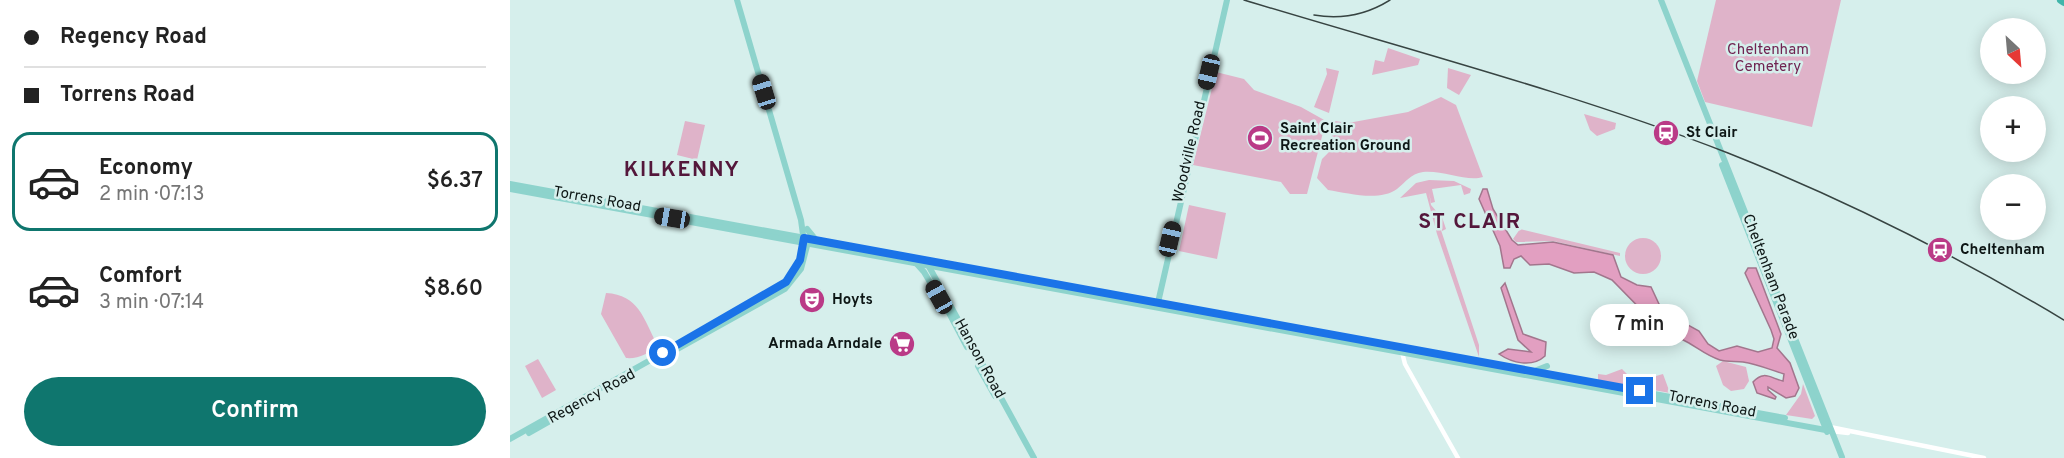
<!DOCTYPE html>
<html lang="en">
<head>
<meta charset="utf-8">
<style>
	body { margin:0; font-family:Overpass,sans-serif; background:#f6f6f6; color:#222; height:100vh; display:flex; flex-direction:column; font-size:22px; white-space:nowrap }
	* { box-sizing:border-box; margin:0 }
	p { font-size:20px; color:#767676 }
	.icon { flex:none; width:33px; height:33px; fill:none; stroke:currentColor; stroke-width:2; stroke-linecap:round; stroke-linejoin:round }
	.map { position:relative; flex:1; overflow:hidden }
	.sheet { display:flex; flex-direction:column; background:#fff; width:510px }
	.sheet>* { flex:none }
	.hud { display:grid; align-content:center; height:132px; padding:0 24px; background:#fff }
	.needle { width:39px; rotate:154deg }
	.tools { position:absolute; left:1470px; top:18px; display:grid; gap:12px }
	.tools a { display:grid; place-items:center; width:66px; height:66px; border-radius:50%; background:#fff; box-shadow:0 3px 15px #0003; font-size:30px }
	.end { position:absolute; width:27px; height:27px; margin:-14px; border:8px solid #1a73e8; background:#fff; box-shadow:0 0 0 3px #fff }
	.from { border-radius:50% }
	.bubble { position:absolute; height:42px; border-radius:21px; background:#fff; box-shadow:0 3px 15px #0003; font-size:20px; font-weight:600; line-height:42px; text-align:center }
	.car { position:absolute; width:18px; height:36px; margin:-18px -9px; border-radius:8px; box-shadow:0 0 4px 2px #0007; background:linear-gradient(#222 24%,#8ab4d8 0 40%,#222 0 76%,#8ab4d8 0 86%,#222 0) }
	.hud b { display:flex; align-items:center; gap:21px; height:57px; font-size:22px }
	.hud b+b { border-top:2px solid #e0e0e0 }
	.hud i { width:15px; height:15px; background:#222 }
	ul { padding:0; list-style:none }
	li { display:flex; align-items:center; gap:18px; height:99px; margin:0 12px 9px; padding:0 12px; border:3px solid transparent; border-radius:18px }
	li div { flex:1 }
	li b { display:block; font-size:22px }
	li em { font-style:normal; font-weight:600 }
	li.current { border-color:#0f766e }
	li>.icon { width:54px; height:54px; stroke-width:1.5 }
	.cta { display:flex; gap:12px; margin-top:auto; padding:12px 24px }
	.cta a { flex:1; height:69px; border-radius:36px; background:#0f766e; color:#fff; font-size:24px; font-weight:600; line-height:69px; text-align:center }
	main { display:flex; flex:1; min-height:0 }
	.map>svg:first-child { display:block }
	.green { fill:#dfb3c9 }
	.water { fill:#e29fc1; stroke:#a2768d; stroke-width:1.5 }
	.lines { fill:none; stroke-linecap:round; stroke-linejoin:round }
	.minor { stroke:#fff; stroke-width:4.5 }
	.major { stroke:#8dd3cc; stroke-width:6 }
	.highway { stroke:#41b5aa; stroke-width:8 }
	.rail { stroke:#374442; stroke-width:1.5 }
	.route { stroke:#1a73e8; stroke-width:8 }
	.labels { text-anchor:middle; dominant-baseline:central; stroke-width:5; stroke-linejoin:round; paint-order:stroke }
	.park-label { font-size:15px; fill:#702351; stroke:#d6efec }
	.poi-label { font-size:15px; font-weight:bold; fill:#0d1615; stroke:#d6efec; text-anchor:start }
	.street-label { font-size:15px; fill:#0d1615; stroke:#d6efec }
	.district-label { font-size:21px; font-weight:bold; letter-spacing:1.5px; fill:#54173b; stroke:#d6efec }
</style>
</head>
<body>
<main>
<section class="sheet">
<div class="hud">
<b><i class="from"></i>Regency Road</b>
<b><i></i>Torrens Road</b>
</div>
<ul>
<li class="current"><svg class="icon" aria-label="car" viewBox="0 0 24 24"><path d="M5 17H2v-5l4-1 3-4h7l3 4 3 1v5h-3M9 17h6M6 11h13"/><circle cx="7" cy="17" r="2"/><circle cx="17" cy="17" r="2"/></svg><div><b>Economy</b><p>2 min · 07:13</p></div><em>$6.37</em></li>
<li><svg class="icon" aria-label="car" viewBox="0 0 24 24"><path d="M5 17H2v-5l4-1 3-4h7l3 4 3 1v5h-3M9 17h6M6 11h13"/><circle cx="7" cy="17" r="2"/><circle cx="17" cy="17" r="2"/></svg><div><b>Comfort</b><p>3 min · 07:14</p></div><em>$8.60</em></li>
</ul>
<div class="cta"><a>Confirm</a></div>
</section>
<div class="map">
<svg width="1554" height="458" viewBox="0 0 1554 458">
	<rect width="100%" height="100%" fill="#d6efec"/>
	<!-- green -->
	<g class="green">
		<polygon points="1206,0 1331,0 1302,127 1195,102 1187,81"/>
		<polygon points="878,48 910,59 908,65 862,75 865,60 874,62"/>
		<polygon points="816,68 829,71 819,113 804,107 817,74"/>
		<polygon points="938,68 961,75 949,95 937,88"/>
		<polygon points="706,72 734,79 744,90 791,107 816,121 797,194 780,194 771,182 683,165"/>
		<path d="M931 97 946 105 973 177C957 182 933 170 913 172 900 174 896 182 887 189 869 202 838 193 818 190L807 178 812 159 818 153 825 121 838 123 898 112Z"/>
		<polygon points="1074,114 1106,123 1105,129 1087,136 1080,130"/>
		<polygon points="175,121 195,125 187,160 167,155"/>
		<polygon points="919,180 944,181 961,189 960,193 954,195 951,185 922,189 925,202 921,203 919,192 921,205 927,212 930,211 936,229 932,231 926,215 969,345 969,357 927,234 916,193 890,198 906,183"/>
		<polygon points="679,205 716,213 707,259 669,251"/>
		<polygon points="1010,229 1110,253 1110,256 1043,241 1006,242 1003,239"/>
		<circle cx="1133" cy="256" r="18"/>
		<path d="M96 293C129 295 133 318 147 344 140 354 128 359 116 358L91 314Z"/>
		<polygon points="28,359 46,390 32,398 15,366"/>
		<polygon points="1213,361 1236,367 1239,381 1234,389 1221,391 1213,385 1206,366"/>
		<polygon points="1112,369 1125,382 1153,374 1160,393 1088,380 1088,374 1096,375"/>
		<polygon points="1293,384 1305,416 1302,419 1276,415 1291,394"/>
	</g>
	<!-- water -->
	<g class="water">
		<path d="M973 189H977L983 209 1002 240 1008 245 1043 242 1103 255 1111 277 1127 285 1141 287 1149 304 1165 318 1189 331 1198 344 1209 351 1227 346 1248 352 1262 348 1264 339 1261 330 1235 273 1238 268H1246L1271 334 1267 348 1280 363 1289 388 1285 396 1276 398 1258 387V390L1266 397 1265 399 1247 393 1243 382C1254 370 1260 378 1273 381L1274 374C1261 370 1247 364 1233 362 1226 361 1217 362 1210 360 1190 354 1178 337 1156 335L1102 280 1084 272 1064 273 1039 264 1020 265 1011 256 1004 259 1000 268H994L990 246 969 199Z"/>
		<path d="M995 283 1013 334 1036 342 1035 356C1022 368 1002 363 989 354L998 349 1021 352 1008 340 991 288Z"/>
	</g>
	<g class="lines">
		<!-- minor -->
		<g class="minor">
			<polyline points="892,352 895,364 948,458"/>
			<polyline points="1320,427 1474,458"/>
			<polyline points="1321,431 1338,433"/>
		</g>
		<!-- major -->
		<g class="major">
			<polyline points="1151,0 1332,457"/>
			<polyline points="1212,165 1317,432"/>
			<polyline points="0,184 432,263"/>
			<polyline points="0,189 1321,431"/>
			<polyline points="297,229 306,240"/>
			<polyline points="406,263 414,272 427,294"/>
			<polyline points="417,263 524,458"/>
			<polyline points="442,265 918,353"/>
			<polyline points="427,290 457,347"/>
			<polyline points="647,307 717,0"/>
			<polyline points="155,356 275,289 291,269 298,242"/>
			<polyline points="943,357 1275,418"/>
			<polyline points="468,366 485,396"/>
			<polyline points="1027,370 1037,366"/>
			<polyline points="19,433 42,420"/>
			<polyline points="0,439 265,290 282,276 290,260 294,242 291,220 227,0"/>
		</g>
		<!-- highway -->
		<polyline class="highway" points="1551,0 1554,2"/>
		<!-- rail -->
		<g class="rail">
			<path d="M734 0C895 49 1061 92 1218 153 1334 199 1447 256 1554 320"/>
			<path d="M804 15C832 20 856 15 880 0"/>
		</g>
	</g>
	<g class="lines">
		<!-- route -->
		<polyline class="route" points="153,353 276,282 290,260 294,238 1130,391"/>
	</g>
	<!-- icons -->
	<defs>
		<g id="station-disc" transform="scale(1.35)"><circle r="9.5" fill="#ba3a87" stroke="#d6efec"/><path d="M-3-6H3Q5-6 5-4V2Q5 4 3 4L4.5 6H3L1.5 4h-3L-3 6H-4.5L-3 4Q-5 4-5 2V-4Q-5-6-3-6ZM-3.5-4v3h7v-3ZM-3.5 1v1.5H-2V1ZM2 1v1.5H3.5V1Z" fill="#fff"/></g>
		<g id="stadium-disc" transform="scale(1.35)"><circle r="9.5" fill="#ba3a87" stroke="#d6efec"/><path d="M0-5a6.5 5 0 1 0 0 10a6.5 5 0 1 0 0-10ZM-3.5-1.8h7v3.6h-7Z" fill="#fff"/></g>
		<g id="theatre-disc" transform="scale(1.35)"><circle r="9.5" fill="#ba3a87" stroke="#d6efec"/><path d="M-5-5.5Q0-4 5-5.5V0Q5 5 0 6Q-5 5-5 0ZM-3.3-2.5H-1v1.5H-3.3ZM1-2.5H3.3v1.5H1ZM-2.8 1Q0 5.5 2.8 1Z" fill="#fff"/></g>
		<g id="supermarket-disc" transform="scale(1.35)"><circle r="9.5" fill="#ba3a87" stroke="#d6efec"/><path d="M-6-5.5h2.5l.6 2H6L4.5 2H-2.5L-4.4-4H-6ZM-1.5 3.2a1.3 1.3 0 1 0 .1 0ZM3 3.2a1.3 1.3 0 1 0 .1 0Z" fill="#fff"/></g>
	</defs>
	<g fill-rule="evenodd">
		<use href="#station-disc" x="1156" y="133"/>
		<use href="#stadium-disc" x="750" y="138"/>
		<use href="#station-disc" x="1430" y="250"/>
		<use href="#theatre-disc" x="302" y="300"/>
		<use href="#supermarket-disc" x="392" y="344"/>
	</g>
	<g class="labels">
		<!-- park labels -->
		<g class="park-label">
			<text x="1258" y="50">Cheltenham<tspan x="1258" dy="17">Cemetery</tspan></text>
		</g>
		<!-- poi labels -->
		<g class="poi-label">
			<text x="770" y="129">Saint Clair<tspan x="770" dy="17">Recreation Ground</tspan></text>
			<text x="1176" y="133">St Clair</text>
			<text x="1450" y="250">Cheltenham</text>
			<text x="322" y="300">Hoyts</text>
			<text x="372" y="344" text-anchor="end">Armada Arndale</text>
		</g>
		<!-- street labels -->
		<g class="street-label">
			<text transform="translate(680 152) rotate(-77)">Woodville Road</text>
			<text transform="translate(87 200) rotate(10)">Torrens Road</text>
			<text transform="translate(1260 277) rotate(69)">Cheltenham Parade</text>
			<text transform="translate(469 359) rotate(61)">Hanson Road</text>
			<text transform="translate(82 397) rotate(-29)">Regency Road</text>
			<text transform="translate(1202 405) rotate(11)">Torrens Road</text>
		</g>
		<!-- district labels -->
		<g class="district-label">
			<text x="172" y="170">KILKENNY</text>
			<text x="960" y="222">ST CLAIR</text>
		</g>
	</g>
</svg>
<div class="tools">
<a><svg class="needle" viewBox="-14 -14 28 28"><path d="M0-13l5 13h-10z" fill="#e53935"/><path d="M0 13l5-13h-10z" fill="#767676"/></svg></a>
<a>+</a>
<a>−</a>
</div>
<i class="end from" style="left:153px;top:353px"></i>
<i class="end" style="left:1130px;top:391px"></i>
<div class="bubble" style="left:1080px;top:304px;width:99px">7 min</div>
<i class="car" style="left:699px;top:72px;rotate:193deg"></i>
<i class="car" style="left:254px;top:92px;rotate:343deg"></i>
<i class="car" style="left:162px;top:218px;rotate:279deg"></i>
<i class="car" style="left:660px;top:239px;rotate:13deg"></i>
<i class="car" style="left:429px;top:297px;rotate:331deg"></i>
</div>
</main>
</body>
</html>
